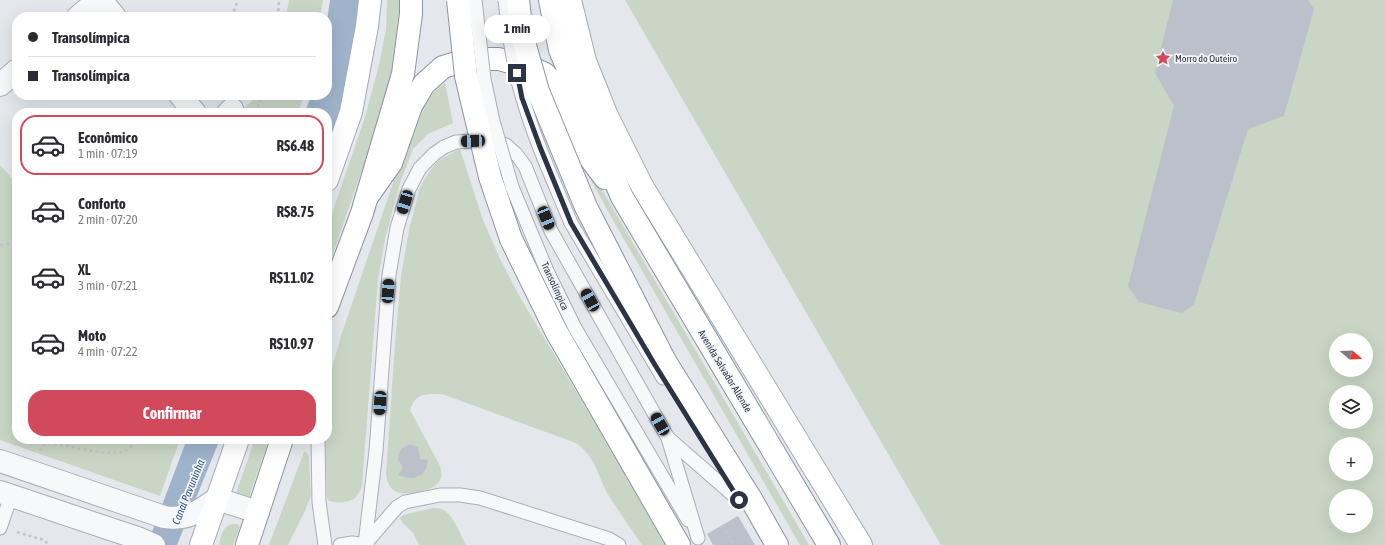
<!DOCTYPE html>
<html lang="pt">
<head>
<meta charset="utf-8">
<style>
	body { margin:0; font-family:"Asap Condensed",sans-serif; background:#f2f2f3; color:#2b2b33; height:100vh; display:flex; flex-direction:column; font-size:15px; white-space:nowrap }
	* { box-sizing:border-box; margin:0 }
	p { font-size:13px; color:#7c7c81 }
	.icon { flex:none; width:22px; height:22px; fill:none; stroke:currentColor; stroke-width:2; stroke-linecap:round; stroke-linejoin:round }
	.map { position:relative; flex:1; overflow:hidden }
	.details { position:absolute; left:12px; top:108px; width:320px; height:336px; display:flex; flex-direction:column; background:#fff; border-radius:16px; box-shadow:0 4px 16px #0002 }
	.details>* { flex:none }
	.hud { position:absolute; left:12px; top:12px; width:320px; height:88px; border-radius:16px; box-shadow:0 4px 16px #0002; display:grid; align-content:center; height:88px; padding:0 16px; background:#fff }
	.needle { width:26px; rotate:109deg }
	.fabs { position:absolute; left:1329px; top:333px; display:grid; gap:8px }
	.fabs a { display:grid; place-items:center; width:44px; height:44px; border-radius:50%; background:#fff; box-shadow:0 4px 16px #0002; font-size:20px }
	.end { position:absolute; width:18px; height:18px; margin:-9px; border:5px solid #2b3445; background:#fff; box-shadow:0 0 0 2px #fff }
	.from { border-radius:50% }
	.bubble { position:absolute; height:28px; border-radius:14px; background:#fff; box-shadow:0 4px 16px #0002; font-size:13px; font-weight:700; line-height:28px; text-align:center }
	.car { position:absolute; width:12px; height:24px; margin:-12px -6px; border-radius:5px; box-shadow:0 0 3px 1px #0007; background:linear-gradient(#222 24%,#8ab4d8 0 40%,#222 0 76%,#8ab4d8 0 86%,#222 0) }
	.hud b { display:flex; align-items:center; gap:14px; height:38px; font-size:15px }
	.hud b+b { border-top:1px solid #e1e1e2 }
	.hud i { width:10px; height:10px; background:#2b2b33 }
	ul { padding:7px 0 0; list-style:none }
	li { display:flex; align-items:center; gap:12px; height:60px; margin:0 8px 6px; padding:0 8px; border:2px solid transparent; border-radius:16px }
	li div { flex:1 }
	li b { display:block; font-size:15px }
	li em { font-style:normal; font-weight:700 }
	li.on { border-color:#d1495b }
	li>.icon { width:36px; height:36px; stroke-width:1.5 }
	.button { display:flex; gap:8px; margin-top:auto; padding:8px 16px }
	.button a { flex:1; height:46px; border-radius:16px; background:#d1495b; color:#fff; font-size:16px; font-weight:700; line-height:46px; text-align:center }
	.map>svg:first-child { display:block }
	.green { fill:#c9d6c5; fill-rule:evenodd }
	.water { fill:#9fb4cc }
	.building { fill:#bbc0ca }
	.lines { fill:none; stroke-linecap:round; stroke-linejoin:round }
	.service-casing { stroke:#a9aeb7; stroke-width:15 }
	.minor-casing { stroke:#a9aeb7; stroke-width:24 }
	.primary-casing { stroke:#a3abb8; stroke-width:24 }
	.trunk-casing { stroke:#8b94a3; stroke-width:24 }
	.path { stroke:#c2c5cb; stroke-width:2.5; stroke-dasharray:3 3; stroke-linecap:butt }
	.service { stroke:#f7f8fa; stroke-width:13 }
	.minor { stroke:#f7f8fa; stroke-width:22 }
	.primary { stroke:#fff; stroke-width:22 }
	.trunk { stroke:#fff; stroke-width:22 }
	.service-bridge-casing { stroke:#a9aeb7; stroke-width:15; stroke-linecap:butt }
	.trunk-bridge-casing { stroke:#8b94a3; stroke-width:24; stroke-linecap:butt }
	.service-bridge { stroke:#f7f8fa; stroke-width:13 }
	.trunk-bridge { stroke:#fff; stroke-width:22 }
	.route { stroke:#2b3445; stroke-width:5 }
	.labels { text-anchor:middle; dominant-baseline:central; stroke-width:3.5; stroke-linejoin:round; paint-order:stroke }
	.poi-label { font-size:10px; fill:#2b3445; stroke:#f4f6f9; text-anchor:start }
	.street-label { font-size:10px; fill:#2b3445; stroke:#f4f6f9 }
	.water-label { font-size:11px; font-style:italic; fill:#34527a; stroke:#f4f6f9 }
</style>
</head>
<body>
<div class="map">
<svg width="1385" height="545" viewBox="0 0 1385 545">
	<rect width="100%" height="100%" fill="#e4e7ec"/>
	<!-- green -->
	<g class="green">
		<polygon points="289,0 323,0 320,17 286,17"/>
		<polygon points="387,0 401,0 400,29 393,68 379,121 327,271 327,228 365,117 379,65 386,29"/>
		<path d="M625 0H1385V545H941ZM1336 340H1366V370H1336ZM1336 392H1366V422H1336ZM1336 444H1366V474H1336ZM1336 496H1366V526H1336Z"/>
		<path d="M445 83 453 123 428 134 413 149 400 183 385 239 378 279 362 485C361 489 359 493 356 497 350 503 335 504 328 500L327 495 325 439H327V386L341 336 412 127C423 106 425 98 445 83Z"/>
		<polygon points="259,95 304,95 298,113 238,113"/>
		<polygon points="562,127 566,128 809,545 800,545 614,222"/>
		<path d="M460 149 483 220 500 259 521 299 603 436 671 545H642C631 529 620 513 609 496 597 476 597 458 576 443L442 394C426 394 416 392 410 410L440 466C446 484 432 489 418 492 401 496 388 493 386 474L395 344 401 276 409 230 420 187 429 172 438 161Z"/>
		<polygon points="0,165 17,184 17,439 180,439 160,496 0,440"/>
		<polygon points="255,439 269,439 249,497 247,500 235,496"/>
		<polygon points="304,452 306,452 309,456 311,496 305,511 288,545 269,545"/>
		<path d="M433 508C437 508 441 508 445 511 454 517 461 536 466 545H419L413 533 402 522 400 518 403 515Z"/>
		<path d="M231 524H238L240 527 233 545H219C221 537 222 527 231 524Z"/>
	</g>
	<!-- water -->
	<g class="water">
		<polygon points="330,0 368,0 327,163 327,113 305,113 311,95 327,95 327,21"/>
		<polygon points="187,439 220,439 177,545 147,545"/>
	</g>
	<!-- building -->
	<g class="building">
		<polygon points="1173,0 1308,0 1314,9 1284,116 1248,129 1194,304 1182,313 1139,302 1128,286 1174,106 1155,73"/>
		<polygon points="408,445 413,445 418,447 420,459 428,460 426,469 422,474 414,478 409,478 398,475 403,468 398,459 399,454 401,449"/>
		<polygon points="738,516 755,545 713,545 707,534"/>
	</g>
	<g class="lines">
		<!-- service casing -->
		<g class="service-casing">
			<g id="service">
				<polyline points="571,223 663,378"/>
				<polyline points="547,271 575,328 688,520"/>
				<polyline points="668,438 739,500"/>
				<polyline points="318,439 319,502 325,545"/>
				<polyline points="0,528 11,496"/>
				<polyline points="365,544 376,451 389,275 397,228 409,189 420,168 434,154 444,147 456,142 473,141 495,141 506,145 516,154 525,166 551,231 668,438 698,538"/>
				<polyline points="365,544 397,507 405,502 440,495 460,495 480,498 609,539 619,545"/>
				<polyline points="340,545 352,543 367,545"/>
			</g>
		</g>
		<!-- minor casing -->
		<g class="minor-casing">
			<g id="minor">
				<polyline points="101,0 115,17"/>
				<polyline points="78,17 98,0"/>
				<polyline points="0,85 17,70"/>
				<polyline points="180,95 195,113"/>
				<polyline points="228,113 232,109"/>
				<path d="M0 461 164 517C188 521 198 511 217 499L258 512"/>
				<polyline points="0,492 140,539 154,545"/>
			</g>
		</g>
		<!-- primary casing -->
		<g class="primary-casing">
			<g id="primary">
				<polyline points="570,0 585,61 607,116 642,186 861,545"/>
				<polyline points="327,180 351,112 367,26 370,0"/>
				<polyline points="201,545 238,439"/>
			</g>
		</g>
		<!-- trunk casing -->
		<g class="trunk-casing">
			<g id="trunk">
				<polyline points="550,0 560,50 622,197 829,545"/>
				<polyline points="367,197 391,163 411,106 424,84 443,67 463,61 483,59 499,59 534,69 545,74 554,84 584,150 605,178"/>
				<polyline points="586,207 665,361 751,499 777,545"/>
				<polyline points="511,239 556,331 679,545"/>
				<polyline points="327,307 362,213 403,74 411,14 411,0"/>
				<polyline points="247,545 282,439"/>
			</g>
		</g>
		<!-- path -->
		<g class="path">
			<polyline points="232,17 238,0"/>
			<polyline points="278,17 279,0"/>
			<polyline points="256,113 261,95"/>
			<polyline points="0,245 17,243"/>
			<path d="M40 451 42 447 47 443C66 444 109 458 124 451 131 448 134 444 138 439"/>
			<polyline points="722,525 734,545"/>
			<polyline points="17,532 44,540 49,545"/>
		</g>
		<!-- service -->
		<use href="#service" class="service"/>
		<!-- minor -->
		<use href="#minor" class="minor"/>
		<!-- primary -->
		<use href="#primary" class="primary"/>
		<!-- trunk -->
		<use href="#trunk" class="trunk"/>
		<!-- service-bridge casing -->
		<g class="service-bridge-casing">
			<g id="service-bridge">
				<polyline points="475,0 484,79 493,121 512,187 547,271"/>
				<path d="M505 0C509 33 513 67 523 99 535 141 554 182 571 223"/>
			</g>
		</g>
		<!-- trunk-bridge casing -->
		<g class="trunk-bridge-casing">
			<g id="trunk-bridge">
				<polyline points="458,0 466,76 490,177 511,239"/>
				<polyline points="518,0 522,35 538,91 586,207"/>
			</g>
		</g>
		<!-- service-bridge -->
		<use href="#service-bridge" class="service-bridge"/>
		<!-- trunk-bridge -->
		<use href="#trunk-bridge" class="trunk-bridge"/>
	</g>
	<g class="lines">
		<!-- route -->
		<polyline class="route" points="517,73 522,98 540,147 571,223 655,365 739,500"/>
	</g>
	<!-- icons -->
	<defs>
		<g id="sight-bare" transform="scale(1.2)"><path d="M0-6L1.8-2.2L6-1.7L2.9 1.2L3.7 5.4L0 3.3L-3.7 5.4L-2.9 1.2L-6-1.7L-1.8-2.2Z" fill="#d1495b" stroke="#f4f6f9" stroke-width="2.5" paint-order="stroke"/></g>
	</defs>
	<g fill-rule="evenodd">
		<use href="#sight-bare" x="1163" y="58"/>
	</g>
	<g class="labels">
		<!-- poi labels -->
		<g class="poi-label">
			<text x="1175" y="58">Morro do Outeiro</text>
		</g>
		<!-- street labels -->
		<g class="street-label">
			<text transform="translate(555 286) rotate(65)">Transolímpica</text>
			<text transform="translate(725 371) rotate(59)">Avenida Salvador Allende</text>
		</g>
		<!-- water labels -->
		<g class="water-label">
			<text transform="translate(188 492) rotate(-68)">Canal Pavuninha</text>
		</g>
	</g>
</svg>
<div class="fabs">
<a><svg class="needle" viewBox="-14 -14 28 28"><path d="M0-13l5 13h-10z" fill="#e53935"/><path d="M0 13l5-13h-10z" fill="#7c7c81"/></svg></a>
<a><svg class="icon" aria-label="layers" viewBox="0 0 24 24"><path d="M12 4l9 5-9 5-9-5zM3 14l9 5 9-5"/></svg></a>
<a>+</a>
<a>−</a>
</div>
<i class="end from" style="left:739px;top:500px"></i>
<i class="end" style="left:517px;top:73px"></i>
<div class="bubble" style="left:484px;top:15px;width:66px">1 min</div>
<i class="car" style="left:473px;top:141px;rotate:268deg"></i>
<i class="car" style="left:405px;top:202px;rotate:197deg"></i>
<i class="car" style="left:546px;top:218px;rotate:158deg"></i>
<i class="car" style="left:388px;top:291px;rotate:4deg"></i>
<i class="car" style="left:590px;top:300px;rotate:331deg"></i>
<i class="car" style="left:380px;top:403px;rotate:184deg"></i>
<i class="car" style="left:660px;top:424px;rotate:330deg"></i>
<div class="hud">
<b><i class="from"></i>Transolímpica</b>
<b><i></i>Transolímpica</b>
</div>
<section class="details">
<ul>
<li class="on"><svg class="icon" aria-label="car" viewBox="0 0 24 24"><path d="M5 17H2v-5l4-1 3-4h7l3 4 3 1v5h-3M9 17h6M6 11h13"/><circle cx="7" cy="17" r="2"/><circle cx="17" cy="17" r="2"/></svg><div><b>Econômico</b><p>1 min · 07:19</p></div><em>R$6.48</em></li>
<li><svg class="icon" aria-label="car" viewBox="0 0 24 24"><path d="M5 17H2v-5l4-1 3-4h7l3 4 3 1v5h-3M9 17h6M6 11h13"/><circle cx="7" cy="17" r="2"/><circle cx="17" cy="17" r="2"/></svg><div><b>Conforto</b><p>2 min · 07:20</p></div><em>R$8.75</em></li>
<li><svg class="icon" aria-label="car" viewBox="0 0 24 24"><path d="M5 17H2v-5l4-1 3-4h7l3 4 3 1v5h-3M9 17h6M6 11h13"/><circle cx="7" cy="17" r="2"/><circle cx="17" cy="17" r="2"/></svg><div><b>XL</b><p>3 min · 07:21</p></div><em>R$11.02</em></li>
<li><svg class="icon" aria-label="car" viewBox="0 0 24 24"><path d="M5 17H2v-5l4-1 3-4h7l3 4 3 1v5h-3M9 17h6M6 11h13"/><circle cx="7" cy="17" r="2"/><circle cx="17" cy="17" r="2"/></svg><div><b>Moto</b><p>4 min · 07:22</p></div><em>R$10.97</em></li>
</ul>
<div class="button"><a>Confirmar</a></div>
</section>
</div>
</body>
</html>
